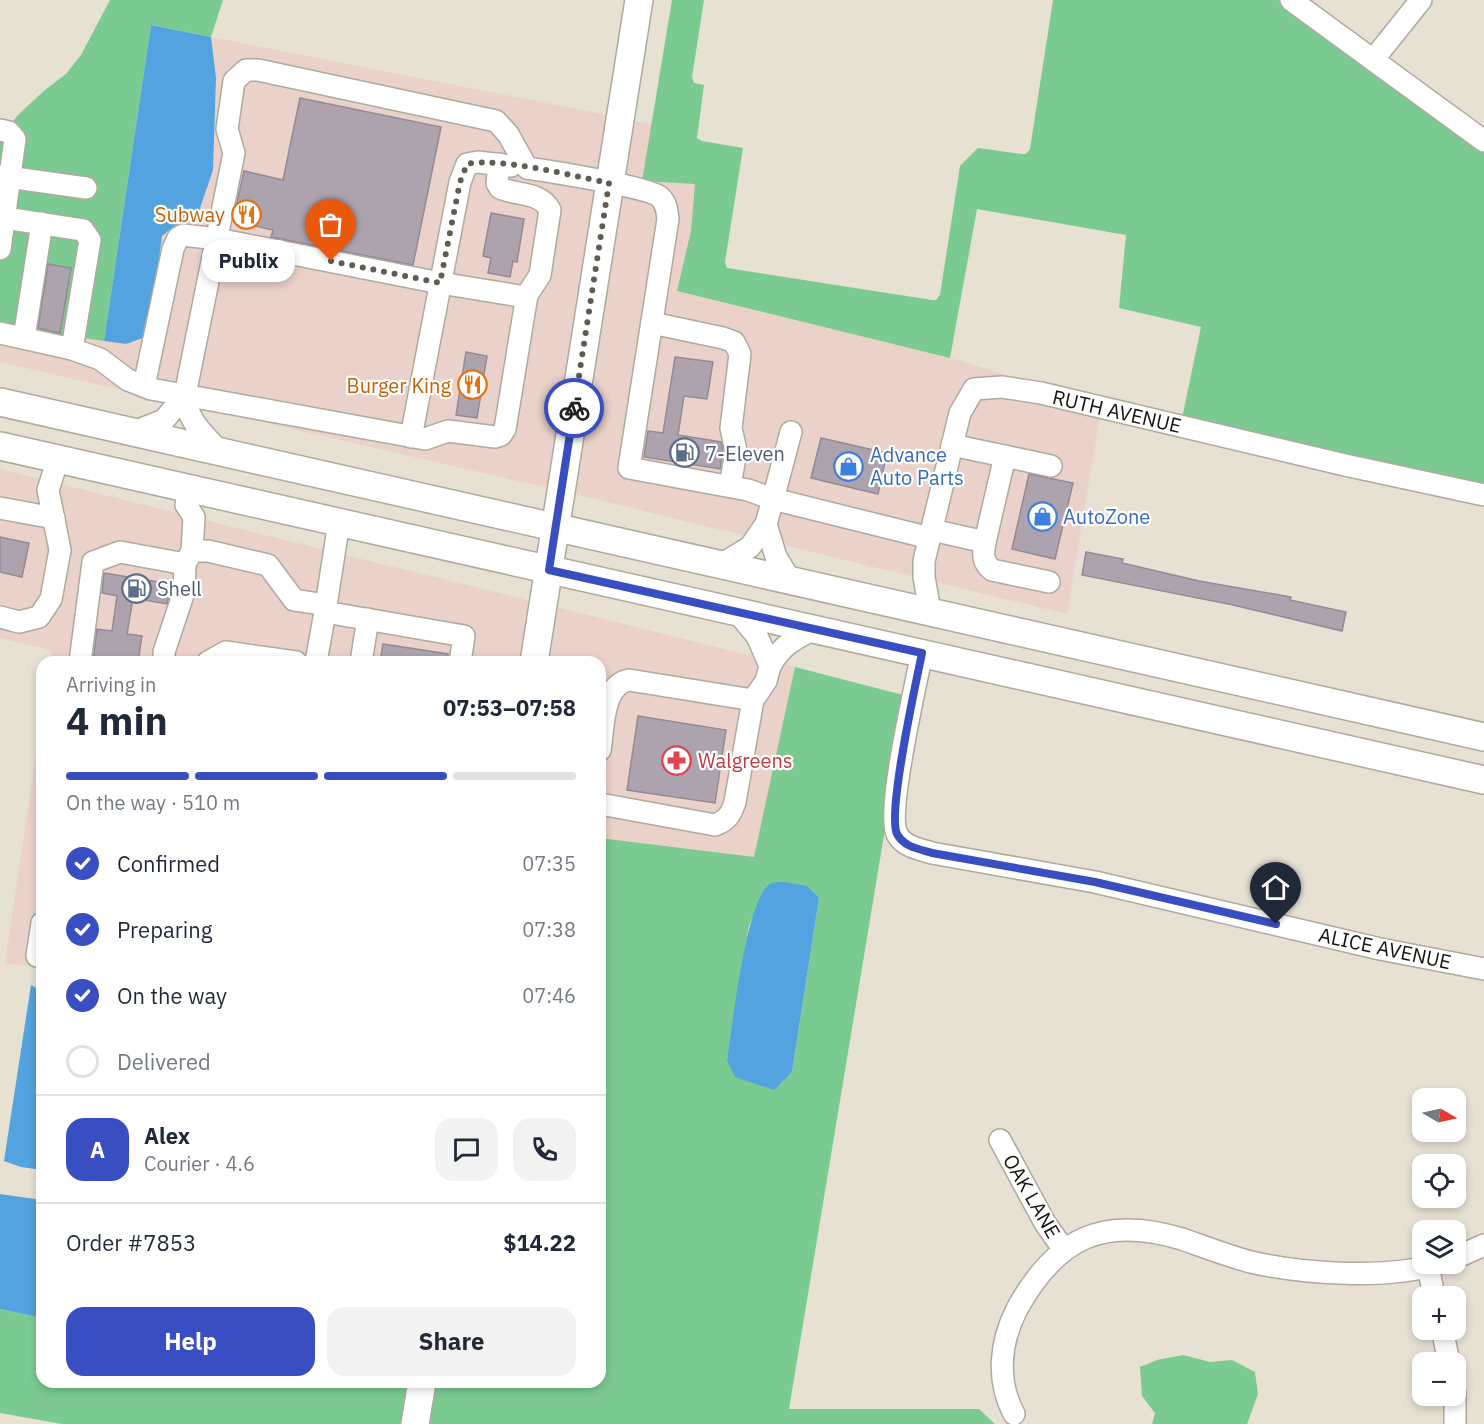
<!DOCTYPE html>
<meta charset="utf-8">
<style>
:root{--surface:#fff;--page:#f2f2f3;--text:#1f2937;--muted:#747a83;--line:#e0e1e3;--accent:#394ec1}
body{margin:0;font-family:"IBM Plex Sans",sans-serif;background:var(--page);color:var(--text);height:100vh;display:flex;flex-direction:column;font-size:22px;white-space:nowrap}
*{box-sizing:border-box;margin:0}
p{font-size:20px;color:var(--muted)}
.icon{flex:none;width:33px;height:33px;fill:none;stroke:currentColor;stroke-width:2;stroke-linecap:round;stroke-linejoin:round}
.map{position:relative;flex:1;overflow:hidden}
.sheet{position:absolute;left:36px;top:656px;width:570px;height:732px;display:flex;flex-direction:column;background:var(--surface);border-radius:18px;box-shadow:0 3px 9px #0003}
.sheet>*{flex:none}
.needle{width:39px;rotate:99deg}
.controls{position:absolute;left:1412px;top:1088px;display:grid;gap:12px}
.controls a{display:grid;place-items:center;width:54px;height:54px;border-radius:12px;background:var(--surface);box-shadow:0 3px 9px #0003;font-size:30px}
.pin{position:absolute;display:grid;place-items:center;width:51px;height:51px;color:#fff;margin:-62px -26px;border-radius:50% 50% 50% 0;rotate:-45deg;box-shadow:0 0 6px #0007}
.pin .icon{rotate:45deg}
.courier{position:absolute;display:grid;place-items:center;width:60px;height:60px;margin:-30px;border:4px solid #394ec1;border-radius:50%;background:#fff;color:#222;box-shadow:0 2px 8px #0007}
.bubble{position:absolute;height:42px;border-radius:18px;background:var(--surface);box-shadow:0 3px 9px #0003;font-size:20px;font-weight:700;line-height:42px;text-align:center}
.headline em{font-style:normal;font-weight:700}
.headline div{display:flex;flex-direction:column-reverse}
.headline{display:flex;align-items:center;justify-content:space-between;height:102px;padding:0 30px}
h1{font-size:39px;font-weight:700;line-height:45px}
.bar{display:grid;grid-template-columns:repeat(4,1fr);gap:9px 6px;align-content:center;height:72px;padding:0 30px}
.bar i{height:8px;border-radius:4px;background:var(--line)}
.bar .on{background:var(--accent)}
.bar p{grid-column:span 4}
.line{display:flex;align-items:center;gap:15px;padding:0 30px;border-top:2px solid var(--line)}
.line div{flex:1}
.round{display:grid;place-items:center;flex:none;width:63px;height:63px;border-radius:18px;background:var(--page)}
ol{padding:0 30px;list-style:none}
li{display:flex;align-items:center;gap:18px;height:66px}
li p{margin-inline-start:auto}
li .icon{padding:6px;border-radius:50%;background:var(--accent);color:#fff;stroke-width:4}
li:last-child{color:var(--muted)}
li i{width:33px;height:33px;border:3px solid var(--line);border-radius:50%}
.button{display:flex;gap:12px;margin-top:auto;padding:12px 30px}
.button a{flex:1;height:69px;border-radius:18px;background:var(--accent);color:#fff;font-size:24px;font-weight:700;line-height:69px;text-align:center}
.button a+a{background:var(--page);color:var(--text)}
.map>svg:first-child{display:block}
</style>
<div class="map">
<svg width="1484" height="1424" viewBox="0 0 1484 1424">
<rect width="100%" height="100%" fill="#e6e1d3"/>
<!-- commercial -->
<g fill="#ead1ca">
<path d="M 211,37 L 612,116 L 553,489 L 0,362 L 0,326 L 126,344 L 152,314 L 162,236 L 176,225 L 197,216 L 213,170 L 216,78 Z"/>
<path d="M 628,119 L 652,124 L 642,181 L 695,183 L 691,231 L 677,291 L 950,358 L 1102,404 L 1067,614 L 570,493 Z"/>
<path d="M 0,469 L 535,602 L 526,661 L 50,662 L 51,650 L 0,638 Z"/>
<path d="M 552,606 L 795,667 L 755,857 L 600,838 L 600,662 L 543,662 Z"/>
<path d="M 42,715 L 42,968 L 5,963 Z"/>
</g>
<!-- green -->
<g fill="#7aca92" fill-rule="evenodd">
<path d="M 110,0 L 223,0 L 211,37 L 151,25 L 104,341 L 0,326 L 0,137 L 19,114 L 45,90 L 66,74 L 81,55 Z"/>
<path d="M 672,0 L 704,0 L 692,77 L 694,83 L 704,85 L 697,138 L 702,141 L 743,148 L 725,262 L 727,268 L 932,300 L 936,300 L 940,295 L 960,166 L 978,148 L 1022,154 L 1026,154 L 1030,149 L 1053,0 L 1278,0 L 1484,151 L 1484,492 L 1180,428 L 1201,327 L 1119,308 L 1126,235 L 977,209 L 950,358 L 677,291 L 691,231 L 695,184 L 642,181 Z"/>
<path d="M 795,667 L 907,696 L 789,1409 L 979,1409 L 995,1424 L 423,1424 L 430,1382 L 600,1382 L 600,838 L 754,857 ZM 763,891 L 819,898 L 792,1072 L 727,1060 L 749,926 Z"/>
<path d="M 0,1309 L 42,1318 L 42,1382 L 413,1382 L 406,1424 L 62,1424 L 0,1413 Z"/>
<path d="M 1183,1355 L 1210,1362 L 1232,1360 L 1255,1372 L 1258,1394 L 1247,1424 L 1152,1424 L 1155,1413 L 1142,1396 L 1140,1367 L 1157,1360 Z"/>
</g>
<!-- water -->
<g fill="#53a3e0">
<path d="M 151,25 L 211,37 L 216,78 L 213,170 L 197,217 L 176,225 L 162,236 L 152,314 L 143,338 L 126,344 L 104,341 Z"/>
<path d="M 783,882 L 807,886 L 819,898 L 792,1072 L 774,1090 L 735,1077 L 727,1060 C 732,1030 746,897 770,884 C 773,882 780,882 783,882 Z"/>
<path d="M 31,985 L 42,991 L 42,1170 L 21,1167 L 4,1161 Z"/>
<path d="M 0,1194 L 42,1200 L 42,1318 L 0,1309 Z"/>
</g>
<!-- building -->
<g fill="#ada3af" stroke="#938a95" stroke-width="1.5">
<path d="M 300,98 L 441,127 L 413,265 L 271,237 L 273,230 L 233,221 L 244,171 L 283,180 Z"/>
<path d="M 491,213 L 524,219 L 517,262 L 513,261 L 510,277 L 488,273 L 491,258 L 483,256 Z"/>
<path d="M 48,264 L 71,268 L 60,333 L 38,328 Z"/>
<path d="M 466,352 L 487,356 L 477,418 L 456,415 Z"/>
<path d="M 675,357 L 713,362 L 707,399 L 684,396 L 678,435 L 721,442 L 723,451 L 720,469 L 644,457 L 648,431 L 663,433 Z"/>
<path d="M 821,438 L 887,453 L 878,494 L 811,478 Z"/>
<path d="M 1029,474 L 1073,483 L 1055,559 L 1012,549 Z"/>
<path d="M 0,537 L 29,543 L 22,577 L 0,572 Z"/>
<path d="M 1086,552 L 1123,559 L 1122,563 L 1199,581 L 1291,597 L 1290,600 L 1346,612 L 1342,631 L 1233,605 L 1082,575 Z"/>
<path d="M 104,573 L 172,584 L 167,604 L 133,598 L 127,634 L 142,636 L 138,662 L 93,662 L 97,629 L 112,631 L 117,596 L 102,593 Z"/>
<path d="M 383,644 L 448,654 L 447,662 L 380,662 Z"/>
<path d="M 638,716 L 726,730 L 715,803 L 627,790 Z"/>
</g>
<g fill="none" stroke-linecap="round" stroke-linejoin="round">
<defs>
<g id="minor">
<path d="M 1291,0 L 1484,141"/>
<path d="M 1373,60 L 1421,0"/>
<path d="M 0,130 L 9,132 L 15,139 L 0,249"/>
<path d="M 0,176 L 86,188"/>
<path d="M 5,218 L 83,230 L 90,240 L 72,349"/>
<path d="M 652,323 L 723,338 L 734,342 L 740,354 L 731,428 L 736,451 L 730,486"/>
<path d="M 0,333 L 72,349 L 100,359 L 128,380 L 151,389 L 425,439 L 448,431 L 495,437 L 501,435 L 505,429 L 527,295 L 540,275 L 550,210 C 540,191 517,196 500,188 L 497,183 L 499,164"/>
<path d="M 24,338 L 42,223"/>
<path d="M 144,386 L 173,249 L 178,238 L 183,235 L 217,239 L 440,283 L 526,297"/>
<path d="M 185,395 L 234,153 L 227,129 L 234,81 L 246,70 L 258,70 L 496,121 L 508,134 L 527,168 C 548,171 649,187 660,197 C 666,203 667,210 668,219 L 629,468 L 748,490 L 773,499 L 791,432"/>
<path d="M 134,432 L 164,420 L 185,395 C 188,422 202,432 219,451"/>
<path d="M 411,437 L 460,182 L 467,164 L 478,162 L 511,166"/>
<path d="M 952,445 L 1051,466"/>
<path d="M 0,508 L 54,518"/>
<path d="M 339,522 L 325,612 L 464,636 L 460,662"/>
<path d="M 766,524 L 773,499 L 930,538"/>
<path d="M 932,530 L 985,542 L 1005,456"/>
<path d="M 985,542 C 983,554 982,562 992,570 L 1049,582"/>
<path d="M 192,551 L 208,551 L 268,565 L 294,600 L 326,605"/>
<path d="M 722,564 L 750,547 L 766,524 L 776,557 L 790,580"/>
<path d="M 930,611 L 924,577 L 924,561 L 960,413 L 974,389 L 1002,387 L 1041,393 L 1345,465 L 1484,495"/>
<path d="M 737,612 L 757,636 L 770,666 C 781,646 794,639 814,629"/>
<path d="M 0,617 L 19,622 L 39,617 L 51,599 L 60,550 L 48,490 L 58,459"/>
<path d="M 922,653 C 916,684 886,812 897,834 C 904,847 919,849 932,853 L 1095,882 L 1380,949 L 1484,969"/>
<path d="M 80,662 L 93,562 L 120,552 L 185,564 L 192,551 L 194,517 L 186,505 L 189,488"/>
<path d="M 164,662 L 164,652 L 184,592 L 185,564"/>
<path d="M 208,662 L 226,652 L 296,662"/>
<path d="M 316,662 L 325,612"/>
<path d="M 361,662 L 368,619"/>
<path d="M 600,750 C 604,727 602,685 629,680 L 753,700"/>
<path d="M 600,804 L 715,825 C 728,820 731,814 735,802 L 753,700 L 766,681 L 770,666"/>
<path d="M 42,923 L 37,956 L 42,957"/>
<path d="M 1000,1140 L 1045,1223 L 1064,1250"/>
<path d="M 1455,1258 L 1484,1245"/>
<path d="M 1428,1266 L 1434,1296"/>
<path d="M 1442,1329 L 1449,1362"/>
<path d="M 1455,1393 L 1455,1424"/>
<path d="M 1014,1414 C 996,1380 1000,1342 1017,1309 C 1056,1238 1103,1215 1182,1239 C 1205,1247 1228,1256 1251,1262 C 1303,1274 1390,1280 1440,1263"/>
</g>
<g id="major">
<path d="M 0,402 L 1484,737"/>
<path d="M 0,446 L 1484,780"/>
<path d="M 534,662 L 639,0"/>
<path d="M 415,1424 L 422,1382"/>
</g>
</defs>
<!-- minor casing -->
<use href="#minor" stroke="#afaa9c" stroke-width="24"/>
<!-- major casing -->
<use href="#major" stroke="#afaa9c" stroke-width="30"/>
<!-- minor -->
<use href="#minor" stroke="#fff" stroke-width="21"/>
<!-- major -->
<use href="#major" stroke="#fff" stroke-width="27"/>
</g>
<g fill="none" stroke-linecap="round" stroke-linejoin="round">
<!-- done -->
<path stroke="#5f5c54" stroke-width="6" stroke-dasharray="0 10.8" d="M 331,261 L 440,283 L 460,182 L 467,164 C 501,157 572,176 609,183 L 574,408"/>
<!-- route -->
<path stroke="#394ec1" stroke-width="8" d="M 574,408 L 549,570 L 922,653 C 916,683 887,813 897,834 C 904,847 919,849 932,853 L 1095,882 L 1276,924"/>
</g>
<!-- icons -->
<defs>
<symbol id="restaurant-ring" viewBox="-11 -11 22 22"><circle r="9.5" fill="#fff" stroke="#e8710a" stroke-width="1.5"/><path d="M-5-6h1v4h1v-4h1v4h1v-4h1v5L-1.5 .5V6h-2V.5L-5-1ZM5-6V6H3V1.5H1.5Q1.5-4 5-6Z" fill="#e8710a"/></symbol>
<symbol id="fuel-ring" viewBox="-11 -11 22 22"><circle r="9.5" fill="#fff" stroke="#5c6f8a" stroke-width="1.5"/><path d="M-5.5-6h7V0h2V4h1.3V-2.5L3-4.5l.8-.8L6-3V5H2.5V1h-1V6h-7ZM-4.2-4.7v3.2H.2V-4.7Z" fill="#5c6f8a"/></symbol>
<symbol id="shop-ring" viewBox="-11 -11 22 22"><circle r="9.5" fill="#fff" stroke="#3f7fe0" stroke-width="1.5"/><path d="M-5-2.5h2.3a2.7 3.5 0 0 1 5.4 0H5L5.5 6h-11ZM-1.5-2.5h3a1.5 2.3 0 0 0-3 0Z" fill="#3f7fe0"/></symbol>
<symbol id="pharmacy-ring" viewBox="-11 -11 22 22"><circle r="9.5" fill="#fff" stroke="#e0444e" stroke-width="1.5"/><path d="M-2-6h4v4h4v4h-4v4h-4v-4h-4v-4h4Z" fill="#e0444e"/></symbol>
</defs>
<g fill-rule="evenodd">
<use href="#restaurant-ring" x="230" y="198" width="33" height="33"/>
<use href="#restaurant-ring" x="456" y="368" width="33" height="33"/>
<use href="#fuel-ring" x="668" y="436" width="33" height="33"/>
<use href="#shop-ring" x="832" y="450" width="33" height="33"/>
<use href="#shop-ring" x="1026" y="500" width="33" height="33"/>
<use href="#fuel-ring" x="120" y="572" width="33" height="33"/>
<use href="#pharmacy-ring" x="660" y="744" width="33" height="33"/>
</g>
<g text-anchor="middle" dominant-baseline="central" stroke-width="4.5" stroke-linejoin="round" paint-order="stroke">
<!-- food labels -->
<g font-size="20" fill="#c56008" stroke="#fff" text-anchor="end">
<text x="225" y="214">Subway</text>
<text x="451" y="385">Burger King</text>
</g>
<!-- street labels -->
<g font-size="20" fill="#16140f" stroke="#fff">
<text transform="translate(1117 411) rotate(13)">RUTH AVENUE</text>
<text transform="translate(1385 948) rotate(12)">ALICE AVENUE</text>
<text transform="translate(1032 1196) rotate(60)">OAK LANE</text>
</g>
<!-- service labels -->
<g font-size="20" fill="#4e5e75" stroke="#fff" text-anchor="start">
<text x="705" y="453">7-Eleven</text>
<text x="157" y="588">Shell</text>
</g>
<!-- shop labels -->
<g font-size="20" fill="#366cbe" stroke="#fff" text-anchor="start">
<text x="870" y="454">Advance<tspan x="870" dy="23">Auto Parts</tspan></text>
<text x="1063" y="516">AutoZone</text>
</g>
<!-- health labels -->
<g font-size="20" fill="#be3a42" stroke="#fff" text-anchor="start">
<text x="698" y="760">Walgreens</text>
</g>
</g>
</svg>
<div class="controls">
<a><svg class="needle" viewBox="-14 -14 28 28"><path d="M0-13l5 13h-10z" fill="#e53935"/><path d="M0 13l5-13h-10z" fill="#747a83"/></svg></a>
<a><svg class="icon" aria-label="locate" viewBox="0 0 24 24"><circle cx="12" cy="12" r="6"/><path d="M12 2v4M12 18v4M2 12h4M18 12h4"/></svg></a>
<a><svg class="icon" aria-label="layers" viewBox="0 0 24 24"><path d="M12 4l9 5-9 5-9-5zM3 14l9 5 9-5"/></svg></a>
<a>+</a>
<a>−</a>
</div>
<div class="pin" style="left:331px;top:261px;background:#ea580c"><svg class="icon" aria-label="bag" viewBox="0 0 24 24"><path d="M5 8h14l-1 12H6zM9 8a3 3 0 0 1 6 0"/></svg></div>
<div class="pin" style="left:1276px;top:924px;background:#1f2937"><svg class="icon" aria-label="home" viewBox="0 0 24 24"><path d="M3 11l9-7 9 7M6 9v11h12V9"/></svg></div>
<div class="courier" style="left:574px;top:408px"><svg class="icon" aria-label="bike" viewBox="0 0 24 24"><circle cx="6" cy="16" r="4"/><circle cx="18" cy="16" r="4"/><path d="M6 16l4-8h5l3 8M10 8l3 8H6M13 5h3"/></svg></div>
<div class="bubble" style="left:202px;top:240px;width:93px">Publix</div>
<section class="sheet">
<div class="headline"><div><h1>4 min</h1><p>Arriving in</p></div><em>07:53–07:58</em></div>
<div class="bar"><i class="on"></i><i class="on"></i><i class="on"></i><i></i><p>On the way · 510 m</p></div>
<ol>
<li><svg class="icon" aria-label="check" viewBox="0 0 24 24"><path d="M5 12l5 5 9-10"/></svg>Confirmed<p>07:35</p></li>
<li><svg class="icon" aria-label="check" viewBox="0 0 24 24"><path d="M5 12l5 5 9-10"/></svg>Preparing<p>07:38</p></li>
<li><svg class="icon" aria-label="check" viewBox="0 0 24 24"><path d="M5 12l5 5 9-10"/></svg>On the way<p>07:46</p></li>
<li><i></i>Delivered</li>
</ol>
<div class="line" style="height:108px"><b class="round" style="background:var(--accent);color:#fff">A</b><div><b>Alex</b><p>Courier · 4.6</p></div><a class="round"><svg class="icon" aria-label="chat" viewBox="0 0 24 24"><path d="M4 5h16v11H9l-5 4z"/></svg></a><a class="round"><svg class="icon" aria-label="phone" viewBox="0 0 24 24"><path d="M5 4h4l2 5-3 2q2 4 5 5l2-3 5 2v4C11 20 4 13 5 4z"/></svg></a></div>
<div class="line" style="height:78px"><div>Order #7853</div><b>$14.22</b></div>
<div class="button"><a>Help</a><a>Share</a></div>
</section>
</div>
